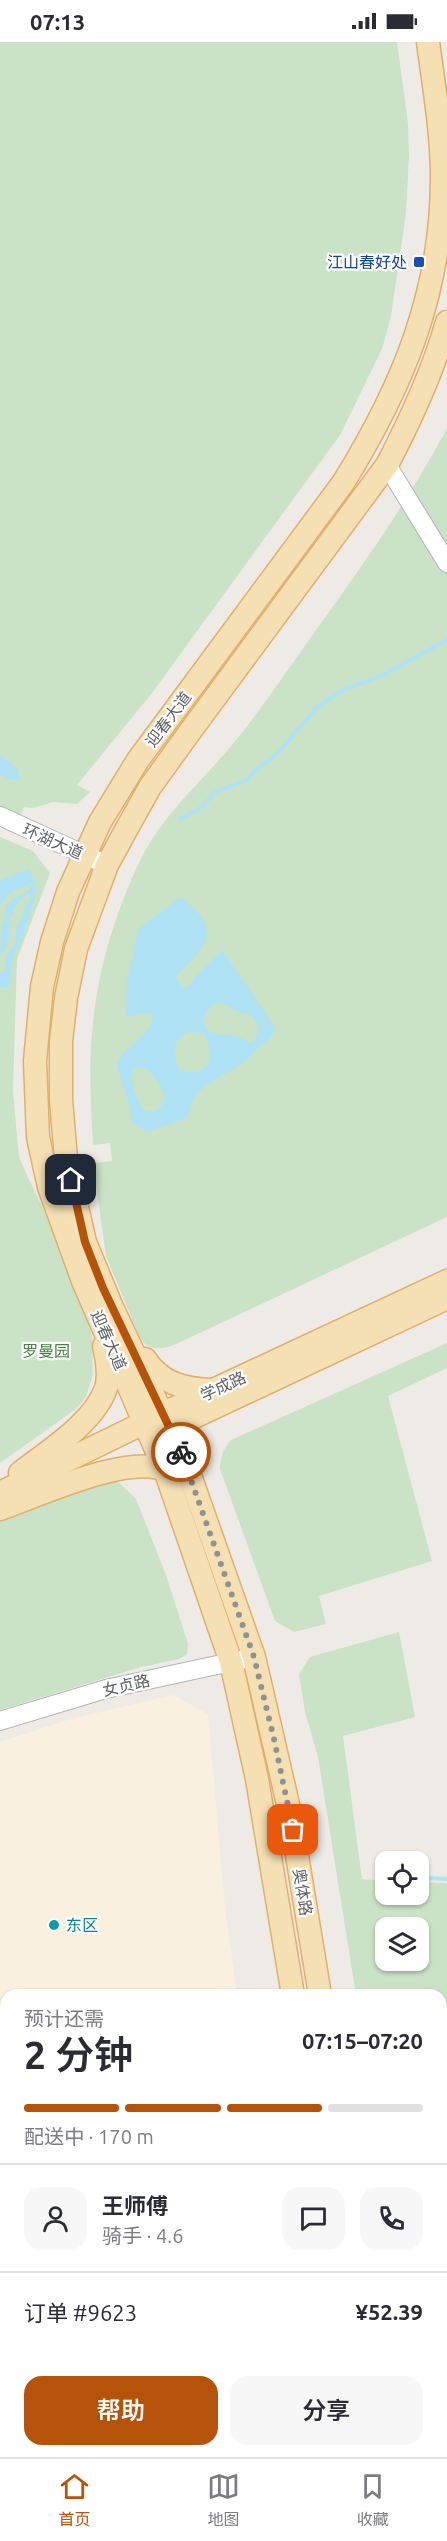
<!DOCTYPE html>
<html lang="zh">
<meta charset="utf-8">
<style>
:root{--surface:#fff;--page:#f7f7f7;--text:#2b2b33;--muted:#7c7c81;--line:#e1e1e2;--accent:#b45309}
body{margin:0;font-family:Ubuntu,"Noto Sans SC",sans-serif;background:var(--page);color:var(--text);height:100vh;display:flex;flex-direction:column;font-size:22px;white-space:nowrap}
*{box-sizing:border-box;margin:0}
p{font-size:20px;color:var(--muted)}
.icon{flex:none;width:33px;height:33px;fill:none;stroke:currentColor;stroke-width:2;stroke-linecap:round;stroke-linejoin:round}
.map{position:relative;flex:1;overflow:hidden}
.drawer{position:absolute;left:0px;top:1947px;width:447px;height:468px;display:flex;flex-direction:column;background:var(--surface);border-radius:18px 18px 0 0;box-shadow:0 2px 4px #0004}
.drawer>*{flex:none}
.buttons{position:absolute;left:375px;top:1809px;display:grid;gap:12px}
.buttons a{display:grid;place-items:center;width:54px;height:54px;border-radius:12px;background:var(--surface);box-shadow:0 2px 4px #0004;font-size:30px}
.pin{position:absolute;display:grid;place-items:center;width:51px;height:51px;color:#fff;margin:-26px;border-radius:12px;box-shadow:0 3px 9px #0006}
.courier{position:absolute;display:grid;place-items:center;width:60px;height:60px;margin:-30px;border:4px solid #b45309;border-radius:50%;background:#fff;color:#222;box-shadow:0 2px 8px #0007}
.summary em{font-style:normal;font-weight:600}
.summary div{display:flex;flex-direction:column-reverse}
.summary{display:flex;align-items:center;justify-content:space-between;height:102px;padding:0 24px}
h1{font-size:39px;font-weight:600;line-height:45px}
.bar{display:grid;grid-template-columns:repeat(4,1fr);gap:9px 6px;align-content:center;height:72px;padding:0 24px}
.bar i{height:8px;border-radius:4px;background:var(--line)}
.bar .active{background:var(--accent)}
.bar p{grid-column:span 4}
.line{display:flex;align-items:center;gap:15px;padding:0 24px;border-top:2px solid var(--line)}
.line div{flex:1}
.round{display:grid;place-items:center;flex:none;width:63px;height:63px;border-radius:18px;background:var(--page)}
.cta{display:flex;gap:12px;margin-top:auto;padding:12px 24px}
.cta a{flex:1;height:69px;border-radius:18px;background:var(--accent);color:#fff;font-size:24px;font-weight:600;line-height:69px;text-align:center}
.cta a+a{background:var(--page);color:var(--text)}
.status{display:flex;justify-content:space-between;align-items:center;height:42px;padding:0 30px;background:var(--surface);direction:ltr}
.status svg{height:16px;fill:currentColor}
.dock{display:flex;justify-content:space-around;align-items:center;height:84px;border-top:2px solid var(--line);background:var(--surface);font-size:16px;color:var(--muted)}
.dock a{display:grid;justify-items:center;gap:3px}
.dock .active{color:var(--accent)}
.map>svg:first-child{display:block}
</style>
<div class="status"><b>07:13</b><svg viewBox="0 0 49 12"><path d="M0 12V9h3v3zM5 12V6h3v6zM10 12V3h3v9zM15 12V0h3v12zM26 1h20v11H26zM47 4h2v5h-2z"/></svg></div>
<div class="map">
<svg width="447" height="2415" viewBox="0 0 447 2415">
<rect width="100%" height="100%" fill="#eeebe6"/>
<!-- commercial -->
<path fill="#faf0df" d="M 173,1653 L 208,1672 L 225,1866 L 237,1953 L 6,1953 L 6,2409 L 331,2409 L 332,2415 L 0,2415 L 0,1700 L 71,1677 Z"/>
<!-- green -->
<g fill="#cae2c6" fill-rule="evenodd">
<path d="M 0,0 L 397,0 L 408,82 L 409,114 L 406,171 L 391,274 L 382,307 L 340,393 L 152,651 L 77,743 L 90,750 L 77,762 L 53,760 L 34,766 L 24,765 L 19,778 L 0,768 Z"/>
<path d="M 447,386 L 447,1175 L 174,1303 C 160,1308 147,1309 139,1294 L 106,1214 L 93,1121 L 112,1119 L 110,1101 L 93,1103 C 91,1062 88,1021 93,981 C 99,924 116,868 141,817 C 165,769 204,738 237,697 C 263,664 287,629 311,595 C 360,527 408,460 447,386 Z"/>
<path d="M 0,795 L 33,809 L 50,831 L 17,917 L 13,1049 L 19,1116 L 49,1180 L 85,1269 L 92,1294 L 93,1333 L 86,1355 L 76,1367 L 0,1421 Z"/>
<path d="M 447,1301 L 447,1326 L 388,1354 L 432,1519 L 319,1554 L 326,1582 L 294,1590 L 275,1579 L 220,1427 C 220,1415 223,1407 231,1398 Z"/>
<path d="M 115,1437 L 136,1457 L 166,1533 L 188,1602 L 187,1612 L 179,1617 L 141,1625 L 0,1668 L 0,1476 Z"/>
<path d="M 399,1590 L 415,1675 L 343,1694 L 362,1837 L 385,1839 L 386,1852 L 418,1852 L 419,1840 L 447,1841 L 447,2414 L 441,2389 L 441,1953 L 356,1953 L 318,1715 L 305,1670 L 299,1632 L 310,1615 ZM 386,1886 L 418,1886 L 418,1918 L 386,1918 Z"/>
</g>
<!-- water -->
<g fill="#b0e2f5" fill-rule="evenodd">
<path d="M 0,713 L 17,726 L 21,738 L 11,738 L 0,733 Z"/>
<path d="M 29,827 L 37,847 L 23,895 L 13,914 L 9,945 L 0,946 L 0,930 L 5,929 C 4,916 7,911 15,902 L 15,890 L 31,853 L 29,851 C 20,855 10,873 9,882 C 9,887 10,892 9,897 C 8,903 3,909 0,914 L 1,886 L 7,873 L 5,864 C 13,855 24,852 33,844 L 32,841 C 18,847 8,850 0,863 L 0,838 Z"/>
<path d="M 180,856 C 189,858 193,865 198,871 C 221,896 193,916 176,934 L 178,940 L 184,946 L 190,944 L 193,937 L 222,908 L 273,982 C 276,998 263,1000 254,1010 C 236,1030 216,1033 198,1051 C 191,1059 190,1067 187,1076 L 147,1090 L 131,1080 L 131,1069 L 117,1023 C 120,1006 155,992 152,973 L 146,970 L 129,975 L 126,973 L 127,940 L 139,886 ZM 217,961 C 225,961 228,965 235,968 C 249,974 254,970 259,989 L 252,1001 C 245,998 238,994 230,993 C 224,992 216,993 211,990 C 197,982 206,966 217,961 ZM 191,990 L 205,992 L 210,1009 L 210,1020 C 200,1031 192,1033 179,1027 C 172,1011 172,995 191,990 ZM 139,1025 C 152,1027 159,1042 165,1053 L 162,1064 L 154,1069 L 145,1069 C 137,1059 130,1040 132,1028 Z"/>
<path d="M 445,2201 L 447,2202 L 447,2270 L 441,2272 L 441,2204 Z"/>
<path d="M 6,2261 L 6,2409 L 114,2409 L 114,2415 L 0,2415 L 0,2264 Z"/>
</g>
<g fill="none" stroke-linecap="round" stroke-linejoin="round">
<!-- stream -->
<g stroke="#b0e2f5" stroke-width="4">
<path d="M 180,777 C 195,770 205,765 213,751 L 247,738 L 252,731 L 279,710 L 316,666 L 329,657 L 345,647 L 379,635 L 447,598"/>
<path d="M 425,1836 L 447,1837"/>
</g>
<defs>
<g id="minor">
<path d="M 387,423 L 447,521"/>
<path d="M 0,774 L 107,823"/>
<path d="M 0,1679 L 106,1647 L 254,1615"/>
</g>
<g id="major">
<path d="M 145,1317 C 161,1341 183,1347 211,1348"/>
<path d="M 158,1392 L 447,1256"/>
<path d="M 20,1431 C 48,1409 94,1381 106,1346 C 110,1333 107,1317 104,1304"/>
<path d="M 0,1451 L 164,1371 L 447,1239"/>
<path d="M 0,1467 C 40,1453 127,1412 165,1428"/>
<path d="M 293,1953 L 257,1737 L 231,1620 L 165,1428 L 83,1239 L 49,1145 L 38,1095 L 35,1019 L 42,945 L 52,900 L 68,850 L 100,780 L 138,718 L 343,441 C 402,346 442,251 442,136 C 442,91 434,45 428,0"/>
<path d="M 320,1953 L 290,1771 L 254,1615 L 187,1425 L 111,1263 L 85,1200 L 66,1117 L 61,1058 L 61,999 L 66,956 L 76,907 L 107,823 L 126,788 L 150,745 L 189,691 L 387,423 C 411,377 433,330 447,280"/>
<path d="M 384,2409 L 385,2415"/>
<path d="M 411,2409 L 412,2415"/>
</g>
</defs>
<!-- minor casing -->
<use href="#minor" stroke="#b1b4b7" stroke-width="20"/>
<!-- major casing -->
<use href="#major" stroke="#e0ae6d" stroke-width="25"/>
<!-- minor -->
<use href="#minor" stroke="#fff" stroke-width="18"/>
<!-- major -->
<use href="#major" stroke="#f5e0b4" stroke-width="22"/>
</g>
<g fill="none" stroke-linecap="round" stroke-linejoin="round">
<!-- done -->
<path stroke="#909292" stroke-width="6" stroke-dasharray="0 10.8" d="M 181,1410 L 254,1615 L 274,1697 L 293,1788"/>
<!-- route -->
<path stroke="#b45309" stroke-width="8" d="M 71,1138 L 85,1200 L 103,1246 L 181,1410"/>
</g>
<!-- markers -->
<rect fill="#1a4fb4" stroke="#fff" stroke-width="2" x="413" y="214" width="12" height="12" rx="3"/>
<circle fill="#0f9aa8" stroke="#fff" stroke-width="2" cx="54" cy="1883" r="6"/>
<g text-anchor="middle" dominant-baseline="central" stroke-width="4.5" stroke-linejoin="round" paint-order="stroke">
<!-- transit labels -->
<g font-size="16" fill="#164399" stroke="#fff" text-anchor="end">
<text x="407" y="220">江山春好处</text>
</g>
<!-- street labels -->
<g font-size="16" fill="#5e6265" stroke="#fff">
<text transform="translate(168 677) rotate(-53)">迎春大道</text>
<text transform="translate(53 799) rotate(24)">环湖大道</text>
<text transform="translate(109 1298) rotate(66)">迎春大道</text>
<text transform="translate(223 1344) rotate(-25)">学成路</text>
<text transform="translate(126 1643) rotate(-13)">女贞路</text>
<text transform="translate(303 1850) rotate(81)">奥体路</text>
</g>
<!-- park labels -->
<g font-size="16" fill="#478140" stroke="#fff">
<text x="46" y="1309">罗曼园</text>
</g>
<!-- culture labels -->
<g font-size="16" fill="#0d838f" stroke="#fff" text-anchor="start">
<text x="66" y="1883">东区</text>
</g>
</g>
</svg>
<div class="buttons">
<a><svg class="icon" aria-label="locate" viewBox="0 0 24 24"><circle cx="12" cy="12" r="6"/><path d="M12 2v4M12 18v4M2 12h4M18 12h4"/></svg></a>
<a><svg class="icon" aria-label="layers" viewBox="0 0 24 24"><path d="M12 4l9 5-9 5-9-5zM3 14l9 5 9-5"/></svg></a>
</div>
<div class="pin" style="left:293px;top:1788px;background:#ea580c"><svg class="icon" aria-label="bag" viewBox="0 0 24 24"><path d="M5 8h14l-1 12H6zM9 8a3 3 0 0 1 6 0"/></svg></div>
<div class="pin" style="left:71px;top:1138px;background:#1f2937"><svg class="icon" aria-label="home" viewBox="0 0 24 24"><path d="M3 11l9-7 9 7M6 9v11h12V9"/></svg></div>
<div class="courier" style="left:181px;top:1410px"><svg class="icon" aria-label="bike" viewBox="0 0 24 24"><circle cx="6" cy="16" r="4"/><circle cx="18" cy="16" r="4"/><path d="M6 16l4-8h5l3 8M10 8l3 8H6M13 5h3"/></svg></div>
<section class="drawer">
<div class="summary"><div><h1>2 分钟</h1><p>预计还需</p></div><em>07:15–07:20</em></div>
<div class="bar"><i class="active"></i><i class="active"></i><i class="active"></i><i></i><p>配送中 · 170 m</p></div>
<div class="line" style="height:108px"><a class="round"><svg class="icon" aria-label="person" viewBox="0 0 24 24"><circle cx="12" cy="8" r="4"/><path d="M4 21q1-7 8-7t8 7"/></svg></a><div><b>王师傅</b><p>骑手 · 4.6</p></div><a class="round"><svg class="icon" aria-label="chat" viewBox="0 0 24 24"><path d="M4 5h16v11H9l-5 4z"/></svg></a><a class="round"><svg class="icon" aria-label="phone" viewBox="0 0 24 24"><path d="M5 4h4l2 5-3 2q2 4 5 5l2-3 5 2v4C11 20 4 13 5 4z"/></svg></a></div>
<div class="line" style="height:78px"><div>订单 #9623</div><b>¥52.39</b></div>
<div class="cta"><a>帮助</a><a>分享</a></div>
</section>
</div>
<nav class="dock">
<a class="active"><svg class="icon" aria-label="home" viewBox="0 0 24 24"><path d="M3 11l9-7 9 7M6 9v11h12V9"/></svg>首页</a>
<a><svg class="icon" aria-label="map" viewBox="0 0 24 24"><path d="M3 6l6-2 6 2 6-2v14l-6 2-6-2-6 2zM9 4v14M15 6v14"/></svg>地图</a>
<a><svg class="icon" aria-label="saved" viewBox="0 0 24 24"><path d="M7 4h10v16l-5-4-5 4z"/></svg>收藏</a>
</nav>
